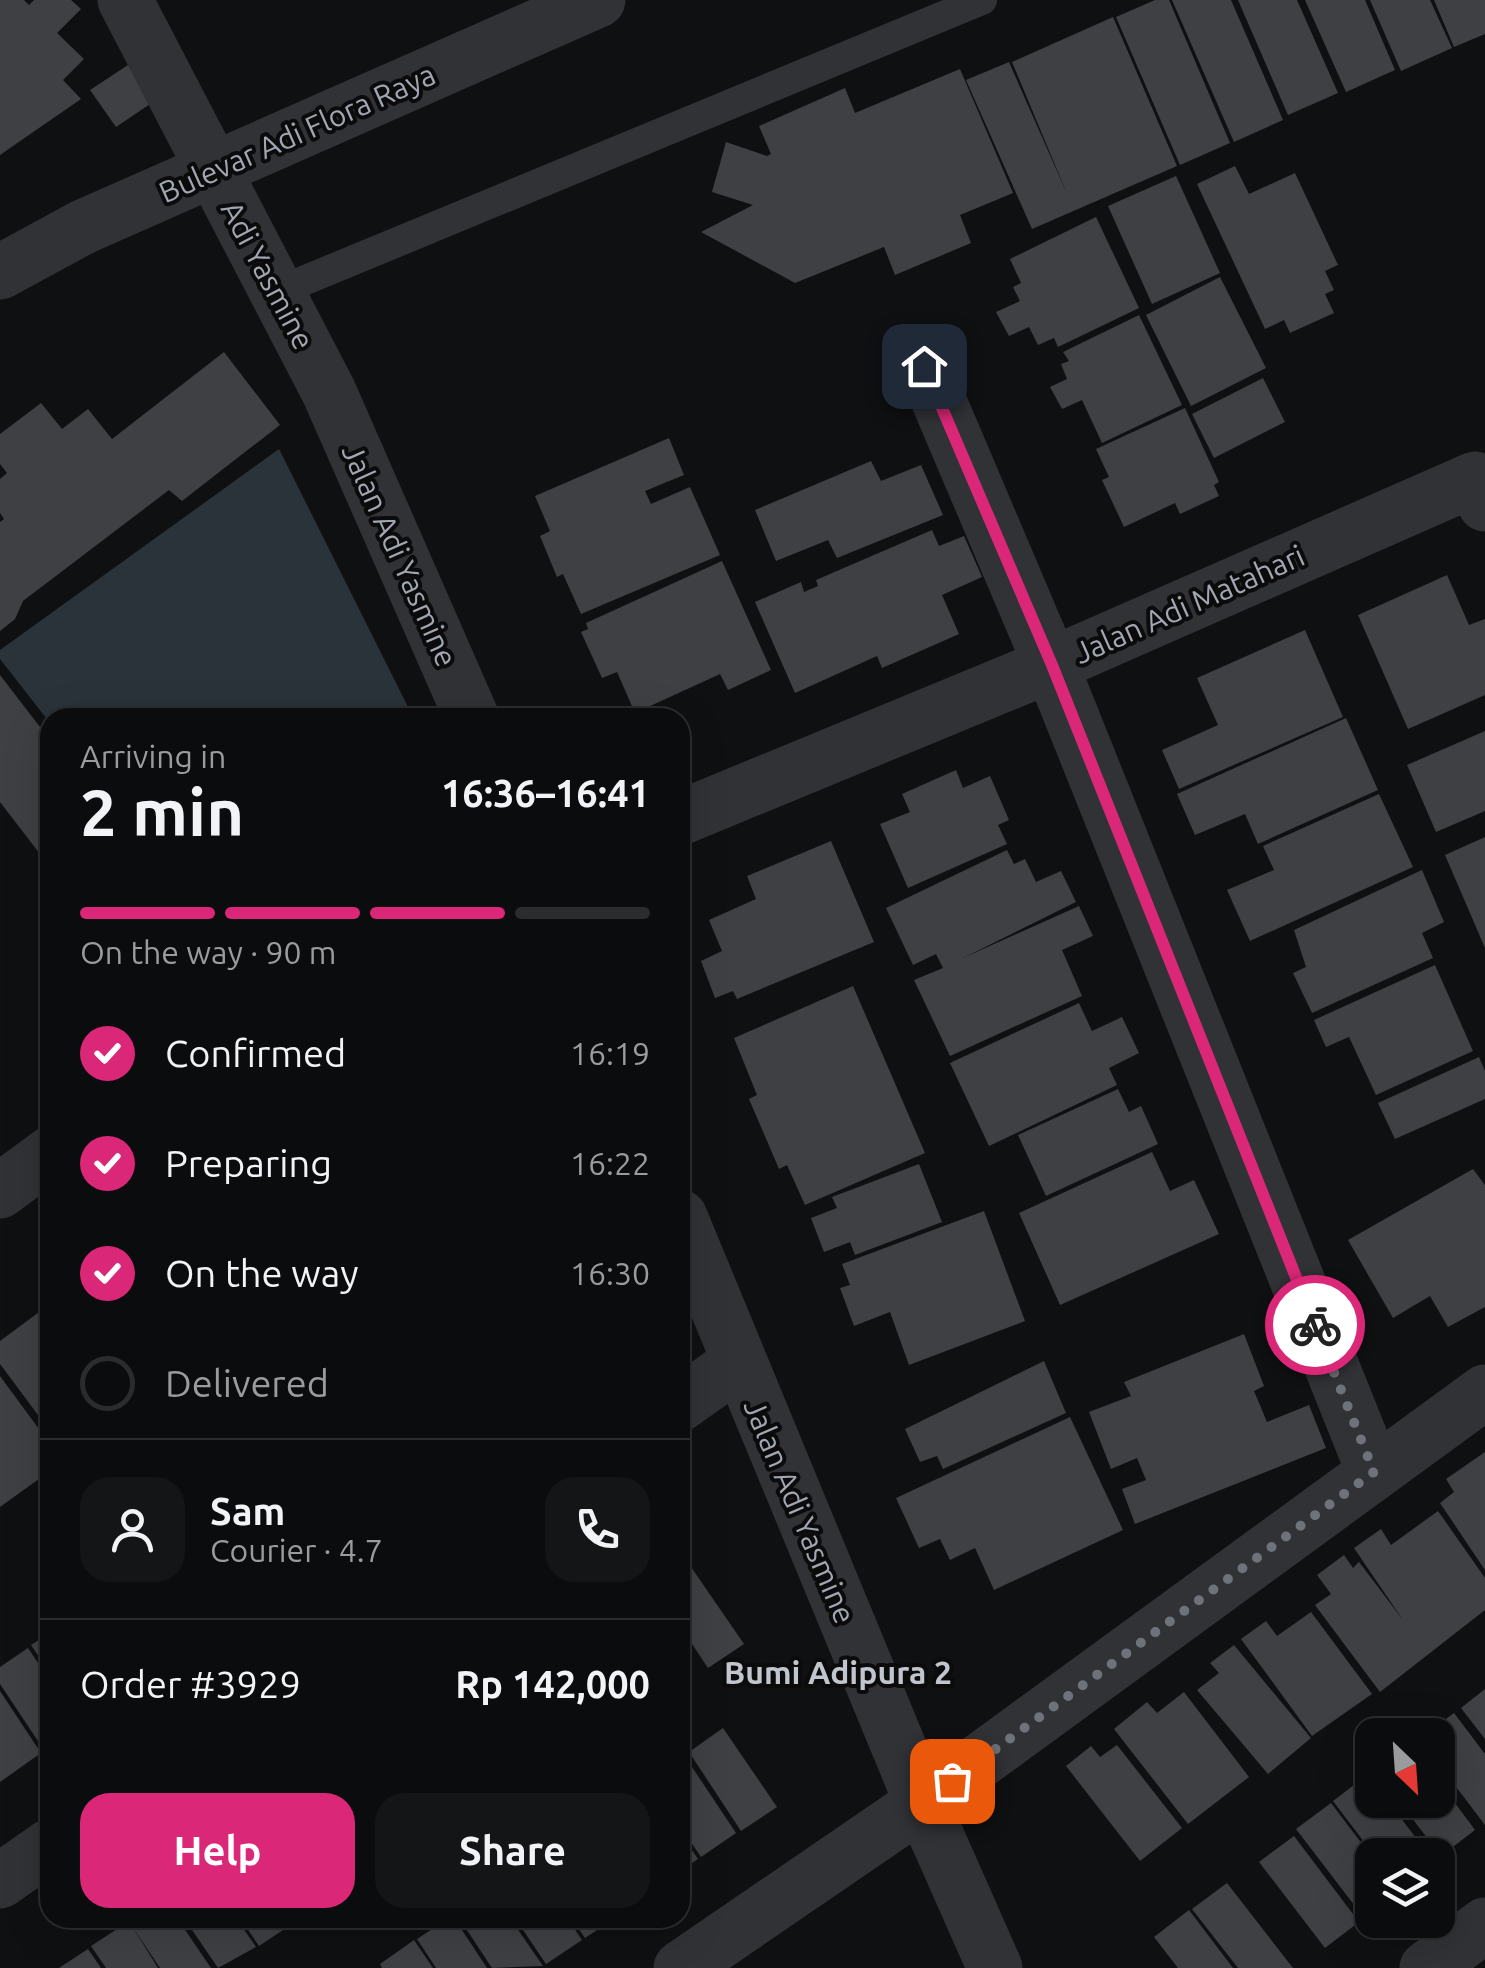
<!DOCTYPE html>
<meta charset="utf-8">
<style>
:root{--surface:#0b0c0d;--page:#141516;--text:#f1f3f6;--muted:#9a9b9d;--line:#2b2c2e;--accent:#db2777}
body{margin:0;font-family:Ubuntu,sans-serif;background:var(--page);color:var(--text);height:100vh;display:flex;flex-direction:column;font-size:38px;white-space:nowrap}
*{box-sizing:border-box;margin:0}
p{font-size:32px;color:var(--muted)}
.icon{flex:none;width:55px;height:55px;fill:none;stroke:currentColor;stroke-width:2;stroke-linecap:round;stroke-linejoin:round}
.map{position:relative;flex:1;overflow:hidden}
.panel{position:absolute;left:40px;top:708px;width:650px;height:1220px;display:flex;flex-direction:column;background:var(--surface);border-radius:30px;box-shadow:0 10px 40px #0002,0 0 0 2px var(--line)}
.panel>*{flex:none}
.needle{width:65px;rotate:155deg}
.buttons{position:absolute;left:1355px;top:1718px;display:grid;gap:20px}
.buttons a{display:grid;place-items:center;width:100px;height:100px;border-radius:20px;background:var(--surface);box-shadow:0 10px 40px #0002,0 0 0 2px var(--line);font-size:50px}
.pin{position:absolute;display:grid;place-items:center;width:85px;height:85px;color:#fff;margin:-42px;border-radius:20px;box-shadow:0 5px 15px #0006}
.courier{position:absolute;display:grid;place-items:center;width:100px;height:100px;margin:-50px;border:8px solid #db2777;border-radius:50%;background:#fff;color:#222;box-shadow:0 2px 12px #0007}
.head em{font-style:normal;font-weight:700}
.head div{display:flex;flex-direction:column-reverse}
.head{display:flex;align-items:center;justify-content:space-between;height:170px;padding:0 40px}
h1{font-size:65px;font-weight:700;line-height:75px}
.bar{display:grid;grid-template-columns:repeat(4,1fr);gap:15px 10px;align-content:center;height:120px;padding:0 40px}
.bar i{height:12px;border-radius:8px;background:var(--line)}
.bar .selected{background:var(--accent)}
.bar p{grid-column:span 4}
.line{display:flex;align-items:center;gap:25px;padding:0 40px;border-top:2px solid var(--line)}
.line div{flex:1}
.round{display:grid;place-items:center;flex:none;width:105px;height:105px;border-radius:30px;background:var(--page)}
ol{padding:0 40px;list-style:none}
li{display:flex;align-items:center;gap:30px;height:110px}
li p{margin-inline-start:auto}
li .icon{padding:10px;border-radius:50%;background:var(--accent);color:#fff;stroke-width:4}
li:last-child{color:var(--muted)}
li i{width:55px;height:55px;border:5px solid var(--line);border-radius:50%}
.button{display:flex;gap:20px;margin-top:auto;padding:20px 40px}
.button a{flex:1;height:115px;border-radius:30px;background:var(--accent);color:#fff;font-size:40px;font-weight:700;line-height:115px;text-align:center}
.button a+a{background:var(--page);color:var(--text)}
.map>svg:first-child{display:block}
</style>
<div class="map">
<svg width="1485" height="1968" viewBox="0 0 1485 1968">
<rect width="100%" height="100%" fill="#0f1011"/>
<!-- water -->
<path fill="#293339" d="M 279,449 L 413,717 L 50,718 L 50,723 L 0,659 L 0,650 Z"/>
<!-- building -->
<g fill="#3e4044">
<path d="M 0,0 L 24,0 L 29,5 L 34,0 L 71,0 L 81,9 L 57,33 L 84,59 L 63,80 L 81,99 L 0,155 Z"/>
<path d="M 1155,0 L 1169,0 L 1230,143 L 1180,165 L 1116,17 Z"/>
<path d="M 1172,0 L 1231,0 L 1283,120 L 1234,142 Z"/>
<path d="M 1238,0 L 1297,0 L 1338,93 L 1288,115 Z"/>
<path d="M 1305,0 L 1365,0 L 1395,70 L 1346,92 Z"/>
<path d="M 1370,0 L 1430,0 L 1452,48 L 1401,71 Z"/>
<path d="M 1434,0 L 1485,0 L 1485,34 L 1454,47 Z"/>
<path d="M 1113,17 L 1177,166 L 1032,229 L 966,80 L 1009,62 L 1068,196 L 1012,62 Z"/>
<path d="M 128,65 L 153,102 L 116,127 L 90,90 Z"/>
<path d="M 960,69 L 1013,193 L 960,215 L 971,243 L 895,275 L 884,247 L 795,283 L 701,232 L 753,205 L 712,192 L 726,142 L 767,156 L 771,154 L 759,126 L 845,88 L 855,113 Z"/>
<path d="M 1235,166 L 1249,194 L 1295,173 L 1338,265 L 1325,271 L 1334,290 L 1325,294 L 1334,313 L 1290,333 L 1284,320 L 1265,329 L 1197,184 Z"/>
<path d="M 1176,176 L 1220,273 L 1152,304 L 1108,206 Z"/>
<path d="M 1096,217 L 1139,308 L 1058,347 L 1054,338 L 1038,345 L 1029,327 L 1009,336 L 996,312 L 1020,301 L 1013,287 L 1021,283 L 1010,259 Z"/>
<path d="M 1220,277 L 1266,368 L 1191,406 L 1146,315 Z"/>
<path d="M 1139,315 L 1182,405 L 1102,443 L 1082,400 L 1062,409 L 1050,387 L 1067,379 L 1061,364 L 1069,361 L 1063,352 Z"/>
<path d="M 224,352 L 280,425 L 182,501 L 169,490 L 23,601 L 15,619 L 0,631 L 0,522 L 4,519 L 0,513 L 0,479 L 7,473 L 0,464 L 0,434 L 41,403 L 62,429 L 88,409 L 112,439 Z"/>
<path d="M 1263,378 L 1285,422 L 1214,458 L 1192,414 Z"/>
<path d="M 1185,408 L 1219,482 L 1214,485 L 1219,496 L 1180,514 L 1175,503 L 1124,527 L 1102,480 L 1109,477 L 1096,449 Z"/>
<path d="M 669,438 L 684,475 L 645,491 L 651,504 L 690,487 L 720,555 L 581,614 L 563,574 L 557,577 L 540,536 L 550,531 L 535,496 Z"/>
<path d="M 871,461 L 881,481 L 921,465 L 943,515 L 837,558 L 828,540 L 776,561 L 755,510 Z"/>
<path d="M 932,530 L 939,546 L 964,536 L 982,577 L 942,595 L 959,634 L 882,668 L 877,656 L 795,693 L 755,602 L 801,582 L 804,592 L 818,586 L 816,580 Z"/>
<path d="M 722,561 L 771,670 L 728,690 L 720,674 L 635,713 L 617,672 L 602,678 L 581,632 L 588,629 L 586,623 Z"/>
<path d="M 1447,575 L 1469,625 L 1485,619 L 1485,695 L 1408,729 L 1358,615 Z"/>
<path d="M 1305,630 L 1343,717 L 1179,789 L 1162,750 L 1218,725 L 1197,678 Z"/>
<path d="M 0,675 L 50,740 L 50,867 L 0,802 Z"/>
<path d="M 1346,718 L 1378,790 L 1258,844 L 1245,814 L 1195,835 L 1177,794 Z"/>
<path d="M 1485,731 L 1485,811 L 1436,832 L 1407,765 Z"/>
<path d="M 956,770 L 963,788 L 990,776 L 1009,820 L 998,825 L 1007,844 L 908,888 L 880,824 L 910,812 L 902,794 Z"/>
<path d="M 1379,794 L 1413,867 L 1250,941 L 1227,890 L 1274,870 L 1263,846 Z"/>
<path d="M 1485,837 L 1485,948 L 1445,855 Z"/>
<path d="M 831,841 L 874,942 L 737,999 L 733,991 L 715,998 L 701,961 L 722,951 L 709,920 L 756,899 L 747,876 Z"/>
<path d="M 1007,850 L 1014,864 L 1025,859 L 1036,882 L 1061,871 L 1076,902 L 963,958 L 1079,906 L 1093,936 L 1062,950 L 1082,996 L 950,1056 L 914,980 L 943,968 L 936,954 L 913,965 L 886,908 Z"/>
<path d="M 1422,870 L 1444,922 L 1422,933 L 1433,958 L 1312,1013 L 1293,973 L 1306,967 L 1294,930 Z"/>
<path d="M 1435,965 L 1473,1051 L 1376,1095 L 1349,1037 L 1326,1047 L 1314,1020 Z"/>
<path d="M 853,986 L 925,1153 L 805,1205 L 787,1165 L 779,1169 L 749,1099 L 757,1095 L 734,1038 Z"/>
<path d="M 1079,1003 L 1092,1031 L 1122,1017 L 1139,1053 L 1109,1068 L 1117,1085 L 989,1146 L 950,1063 Z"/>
<path d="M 1479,1057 L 1485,1071 L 1485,1099 L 1395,1139 L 1378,1103 Z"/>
<path d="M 1118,1089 L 1129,1112 L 1141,1106 L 1158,1144 L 1046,1196 L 1018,1135 Z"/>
<path d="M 1152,1152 L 1170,1191 L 1194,1180 L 1219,1234 L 1060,1305 L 1019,1213 Z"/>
<path d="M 919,1164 L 942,1222 L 855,1255 L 850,1242 L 824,1252 L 811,1218 L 837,1208 L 832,1197 Z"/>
<path d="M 1473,1169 L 1485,1185 L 1485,1307 L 1448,1327 L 1430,1296 L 1393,1318 L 1348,1240 Z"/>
<path d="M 984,1211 L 1025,1321 L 909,1365 L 890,1312 L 854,1326 L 840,1288 L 850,1285 L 842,1264 Z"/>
<path d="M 50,1304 L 50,1431 L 0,1364 L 0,1341 Z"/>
<path d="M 1244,1334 L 1264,1386 L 1254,1391 L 1267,1422 L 1309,1405 L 1326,1448 L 1135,1524 L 1122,1489 L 1146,1480 L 1137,1458 L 1111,1469 L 1089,1412 L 1131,1396 L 1124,1382 Z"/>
<path d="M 1044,1361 L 1066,1413 L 943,1469 L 937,1456 L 920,1462 L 905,1429 Z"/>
<path d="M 0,1376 L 50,1444 L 50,1471 L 0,1507 Z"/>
<path d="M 1070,1417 L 1123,1530 L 994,1590 L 975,1548 L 950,1560 L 940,1539 L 919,1548 L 896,1498 Z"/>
<path d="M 1485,1452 L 1485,1570 L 1440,1503 L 1454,1492 L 1446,1479 Z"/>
<path d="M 1438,1511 L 1485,1578 L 1485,1610 L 1380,1692 L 1315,1605 L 1331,1594 L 1317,1575 L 1344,1555 L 1353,1568 L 1359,1562 L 1403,1620 L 1354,1548 L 1381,1529 L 1391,1545 Z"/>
<path d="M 691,1567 L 744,1644 L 708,1668 L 680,1626 L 680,1574 Z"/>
<path d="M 1311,1612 L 1372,1694 L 1312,1736 L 1241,1639 L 1266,1621 L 1277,1636 Z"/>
<path d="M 50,1633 L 50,1673 L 31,1645 Z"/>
<path d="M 1234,1645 L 1311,1738 L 1268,1774 L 1197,1690 L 1219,1673 L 1210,1663 Z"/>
<path d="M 28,1648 L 50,1681 L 50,1746 L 44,1750 L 0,1684 L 0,1667 Z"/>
<path d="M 1485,1689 L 1485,1739 L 1461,1708 Z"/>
<path d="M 0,1691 L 41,1753 L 0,1782 Z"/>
<path d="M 1184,1692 L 1249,1777 L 1188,1824 L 1114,1729 L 1147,1702 L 1157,1713 Z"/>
<path d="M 1454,1713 L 1485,1754 L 1485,1825 L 1438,1763 L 1438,1735 L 1424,1735 Z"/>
<path d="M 723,1728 L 777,1807 L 741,1831 L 689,1752 Z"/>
<path d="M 1117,1745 L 1182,1828 L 1140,1861 L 1066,1766 L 1091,1746 L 1100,1757 Z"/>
<path d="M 684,1755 L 736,1833 L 701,1857 L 680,1826 L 680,1757 Z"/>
<path d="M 1367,1775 L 1372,1781 L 1372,1800 L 1387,1800 L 1429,1855 L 1374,1855 L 1333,1801 Z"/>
<path d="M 1438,1780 L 1475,1830 L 1441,1856 L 1398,1800 L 1438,1800 Z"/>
<path d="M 1331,1803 L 1372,1857 L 1372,1905 L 1361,1914 L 1296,1829 Z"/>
<path d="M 680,1833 L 698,1859 L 680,1871 Z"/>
<path d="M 1294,1836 L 1359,1922 L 1325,1948 L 1259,1862 Z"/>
<path d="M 1227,1883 L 1293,1968 L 1238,1968 L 1192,1909 Z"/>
<path d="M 1189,1910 L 1233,1968 L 1178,1968 L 1154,1937 Z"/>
<path d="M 134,1918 L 177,1918 L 211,1968 L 160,1968 L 132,1926 L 158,1968 L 106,1968 L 91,1946 Z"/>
<path d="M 184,1918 L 236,1918 L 256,1947 L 218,1968 Z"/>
<path d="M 240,1918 L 292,1918 L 295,1922 L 259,1946 Z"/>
<path d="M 449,1918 L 454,1918 L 487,1968 L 436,1968 L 417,1939 Z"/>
<path d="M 459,1918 L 510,1918 L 543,1966 L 492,1968 Z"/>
<path d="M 515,1918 L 567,1918 L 582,1940 L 546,1964 Z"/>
<path d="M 571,1918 L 615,1918 L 585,1938 Z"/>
<path d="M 414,1940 L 433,1968 L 382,1968 L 380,1964 Z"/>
<path d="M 88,1949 L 101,1968 L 59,1968 Z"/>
</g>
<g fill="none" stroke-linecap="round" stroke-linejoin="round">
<!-- service -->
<path stroke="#313236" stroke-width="30" d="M 279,291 L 982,0"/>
<!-- minor -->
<g stroke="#313236" stroke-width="55">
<path d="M 125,0 L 329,392 L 472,718"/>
<path d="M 0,272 L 83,227 L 598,0"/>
<path d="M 924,366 L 1051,665 L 1374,1472"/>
<path d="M 680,818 L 1051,665 L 1475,479 L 1485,504"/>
<path d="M 0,1191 L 50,1154"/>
<path d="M 680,1217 L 922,1803 L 995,1968"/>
<path d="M 680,1404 L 739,1362"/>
<path d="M 0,1881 L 50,1846"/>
<path d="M 681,1968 L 922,1803 L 1485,1392"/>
<path d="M 1427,1968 L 1485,1925"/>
</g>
</g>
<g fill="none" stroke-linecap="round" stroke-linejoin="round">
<!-- done -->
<path stroke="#6e727a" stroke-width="10" stroke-dasharray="0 18" d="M 952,1781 L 1374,1472 L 1315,1325"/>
<!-- route -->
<path stroke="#db2777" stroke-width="12" d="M 924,366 L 1052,665 L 1315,1325"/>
</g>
<g text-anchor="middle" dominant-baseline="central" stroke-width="8" stroke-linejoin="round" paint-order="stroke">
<!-- street labels -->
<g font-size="30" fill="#a1a7b2" stroke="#0b0b0c">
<text transform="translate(297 133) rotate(-24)">Bulevar Adi Flora Raya</text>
<text transform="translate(268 275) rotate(62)">Adi Yasmine</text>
<text transform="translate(400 555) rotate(66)">Jalan Adi Yasmine</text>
<text transform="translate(1189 604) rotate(-24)">Jalan Adi Matahari</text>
<text transform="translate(800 1511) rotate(67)">Jalan Adi Yasmine</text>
</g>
<!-- neighbourhood labels -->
<g font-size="32" font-weight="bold" fill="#c1c6ce" stroke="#0b0b0c">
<text x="838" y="1672">Bumi Adipura 2</text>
</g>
</g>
</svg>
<div class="buttons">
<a><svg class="needle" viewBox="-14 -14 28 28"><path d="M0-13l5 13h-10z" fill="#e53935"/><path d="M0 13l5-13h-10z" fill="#9a9b9d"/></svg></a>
<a><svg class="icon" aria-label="layers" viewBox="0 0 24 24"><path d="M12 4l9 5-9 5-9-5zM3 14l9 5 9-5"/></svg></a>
</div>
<div class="pin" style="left:952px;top:1781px;background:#ea580c"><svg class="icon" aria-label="bag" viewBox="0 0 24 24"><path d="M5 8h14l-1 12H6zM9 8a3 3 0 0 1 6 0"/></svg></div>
<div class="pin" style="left:924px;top:366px;background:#1f2937"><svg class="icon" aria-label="home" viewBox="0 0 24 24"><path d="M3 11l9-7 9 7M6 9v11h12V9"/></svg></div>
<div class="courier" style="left:1315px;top:1325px"><svg class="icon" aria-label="bike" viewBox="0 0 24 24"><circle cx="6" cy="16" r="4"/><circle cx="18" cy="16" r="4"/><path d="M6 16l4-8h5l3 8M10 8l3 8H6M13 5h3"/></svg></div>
<section class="panel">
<div class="head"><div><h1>2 min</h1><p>Arriving in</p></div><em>16:36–16:41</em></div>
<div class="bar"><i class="selected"></i><i class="selected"></i><i class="selected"></i><i></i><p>On the way · 90 m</p></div>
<ol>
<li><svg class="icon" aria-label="check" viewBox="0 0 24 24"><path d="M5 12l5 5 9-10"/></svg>Confirmed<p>16:19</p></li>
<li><svg class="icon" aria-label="check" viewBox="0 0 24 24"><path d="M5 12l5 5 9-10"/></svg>Preparing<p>16:22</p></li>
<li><svg class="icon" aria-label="check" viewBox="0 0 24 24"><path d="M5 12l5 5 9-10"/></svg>On the way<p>16:30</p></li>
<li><i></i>Delivered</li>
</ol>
<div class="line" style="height:180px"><a class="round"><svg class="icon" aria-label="person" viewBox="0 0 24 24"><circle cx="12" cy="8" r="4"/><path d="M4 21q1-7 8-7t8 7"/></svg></a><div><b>Sam</b><p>Courier · 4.7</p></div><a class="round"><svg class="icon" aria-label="phone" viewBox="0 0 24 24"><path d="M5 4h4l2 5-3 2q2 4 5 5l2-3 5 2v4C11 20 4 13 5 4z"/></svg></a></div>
<div class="line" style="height:130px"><div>Order #3929</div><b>Rp 142,000</b></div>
<div class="button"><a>Help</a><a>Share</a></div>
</section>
</div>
